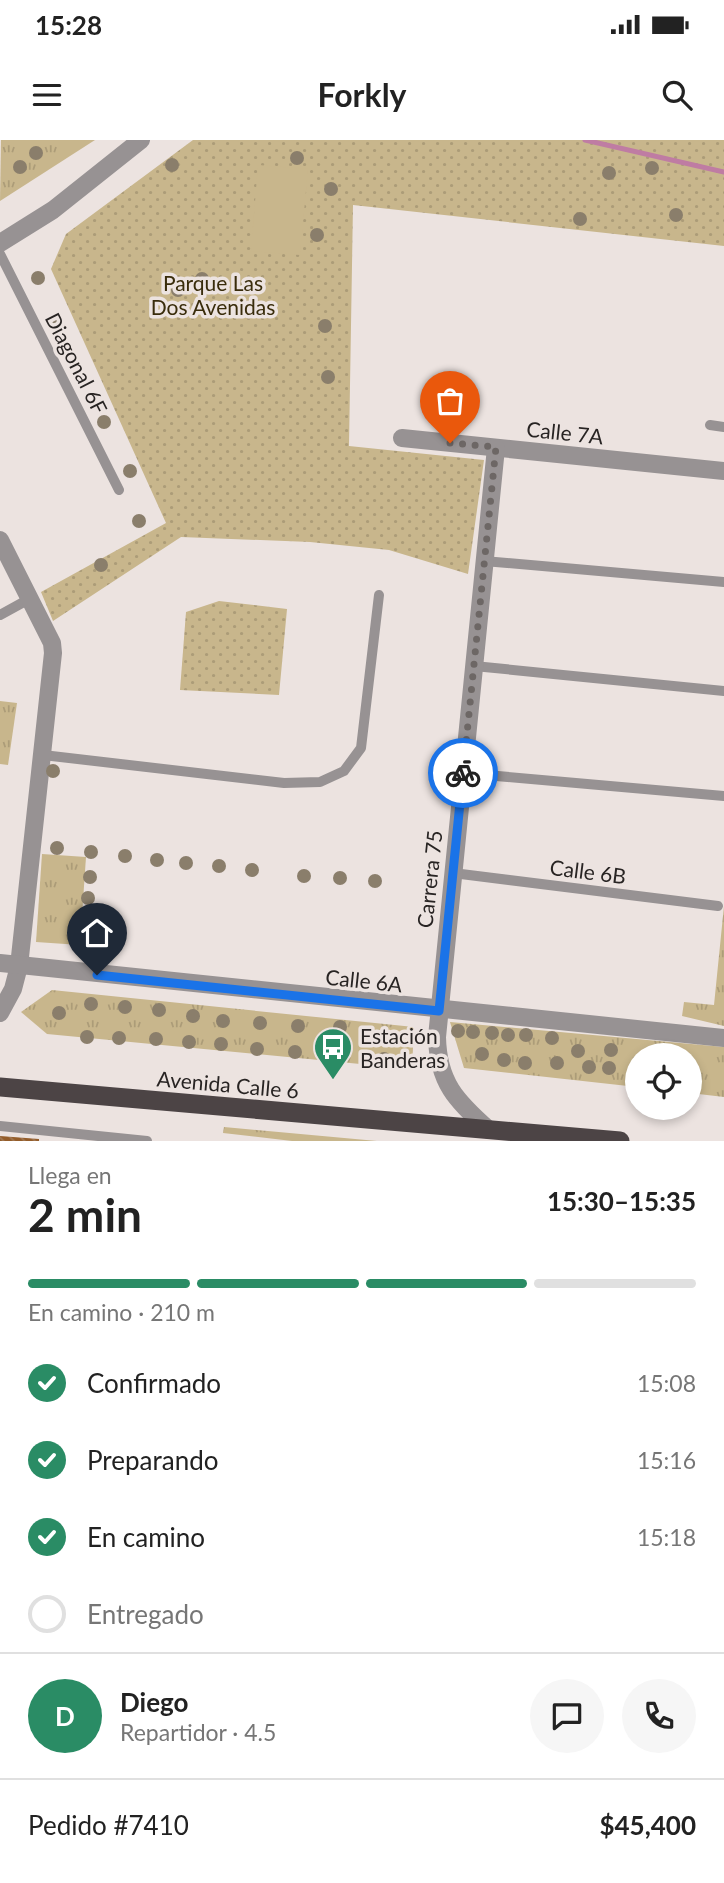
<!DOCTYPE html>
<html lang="es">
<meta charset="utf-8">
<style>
:root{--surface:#fff;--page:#f6f6f6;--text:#222;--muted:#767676;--line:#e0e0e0;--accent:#2a8c65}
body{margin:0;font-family:Lato,sans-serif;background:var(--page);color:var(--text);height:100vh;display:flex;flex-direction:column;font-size:26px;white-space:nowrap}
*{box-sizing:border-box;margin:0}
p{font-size:23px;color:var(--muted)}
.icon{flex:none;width:38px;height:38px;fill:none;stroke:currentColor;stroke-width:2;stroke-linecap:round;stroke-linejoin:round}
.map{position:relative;height:1001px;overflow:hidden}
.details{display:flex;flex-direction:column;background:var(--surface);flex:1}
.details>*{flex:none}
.fabs{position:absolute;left:625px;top:903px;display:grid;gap:14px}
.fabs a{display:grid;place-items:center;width:77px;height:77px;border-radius:50%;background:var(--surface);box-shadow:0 4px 10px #0003;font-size:35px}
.pin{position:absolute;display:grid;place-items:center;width:60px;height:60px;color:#fff;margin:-72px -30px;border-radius:50% 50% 50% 0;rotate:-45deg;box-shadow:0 0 7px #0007}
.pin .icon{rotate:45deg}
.courier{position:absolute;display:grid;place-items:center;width:70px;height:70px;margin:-35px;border:5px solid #1a73e8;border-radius:50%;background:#fff;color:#222;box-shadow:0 2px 9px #0007}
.overview em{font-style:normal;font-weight:700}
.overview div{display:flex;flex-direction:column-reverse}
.overview{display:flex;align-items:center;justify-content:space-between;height:119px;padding:0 28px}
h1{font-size:46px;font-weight:700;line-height:52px}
.bar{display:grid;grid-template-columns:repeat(4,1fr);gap:10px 7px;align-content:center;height:84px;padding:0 28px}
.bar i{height:9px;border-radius:5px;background:var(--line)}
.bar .on{background:var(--accent)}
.bar p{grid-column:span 4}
.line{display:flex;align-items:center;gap:18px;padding:0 28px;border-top:2px solid var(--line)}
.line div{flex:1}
.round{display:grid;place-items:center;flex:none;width:74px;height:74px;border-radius:37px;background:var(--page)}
ol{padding:0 28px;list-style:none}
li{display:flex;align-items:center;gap:21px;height:77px}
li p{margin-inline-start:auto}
li .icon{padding:7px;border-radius:50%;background:var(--accent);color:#fff;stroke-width:4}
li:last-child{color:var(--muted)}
li i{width:38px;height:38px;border:4px solid var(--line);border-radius:50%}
.status{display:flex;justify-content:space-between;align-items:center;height:49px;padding:0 35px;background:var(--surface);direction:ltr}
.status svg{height:19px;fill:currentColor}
header{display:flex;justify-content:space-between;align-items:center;height:91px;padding:0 28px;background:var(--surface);font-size:32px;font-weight:700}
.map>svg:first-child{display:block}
</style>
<div class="status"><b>15:28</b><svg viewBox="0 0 49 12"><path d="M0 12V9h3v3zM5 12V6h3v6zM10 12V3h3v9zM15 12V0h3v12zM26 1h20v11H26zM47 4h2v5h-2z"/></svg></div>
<header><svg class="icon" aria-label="menu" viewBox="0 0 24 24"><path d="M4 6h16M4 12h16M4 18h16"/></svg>Forkly<svg class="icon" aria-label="search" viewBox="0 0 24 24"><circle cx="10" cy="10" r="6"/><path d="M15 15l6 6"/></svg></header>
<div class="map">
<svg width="724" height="1001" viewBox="0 0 724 1001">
<defs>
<pattern id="grass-tufts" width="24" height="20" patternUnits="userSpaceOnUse" patternTransform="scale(1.75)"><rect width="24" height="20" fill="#c8b68c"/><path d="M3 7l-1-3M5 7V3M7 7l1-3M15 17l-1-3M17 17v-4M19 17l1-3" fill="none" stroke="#ac9c78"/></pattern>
<pattern id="park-dots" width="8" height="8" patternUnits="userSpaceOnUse" patternTransform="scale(1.75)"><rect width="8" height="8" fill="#c8b68c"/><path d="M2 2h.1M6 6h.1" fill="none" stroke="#ac9c78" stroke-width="1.8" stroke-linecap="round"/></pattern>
<pattern id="building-back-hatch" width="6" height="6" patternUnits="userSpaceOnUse" patternTransform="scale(1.75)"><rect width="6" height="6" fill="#945c29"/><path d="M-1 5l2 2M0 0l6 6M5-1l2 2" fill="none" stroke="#a17955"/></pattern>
</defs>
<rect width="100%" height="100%" fill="#ece3e0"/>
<!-- grass -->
<g fill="url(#grass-tufts)">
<path d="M 1,0 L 95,0 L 0,61 Z"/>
<path d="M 0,561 L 17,563 L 8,625 L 0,624 Z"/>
<path d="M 42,714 L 86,717 L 80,805 L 36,802 Z"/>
<path d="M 724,766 L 724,886 L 682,876 L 684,862 L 714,865 Z"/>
<path d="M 52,850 L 414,887 L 412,929 L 47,894 L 21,872 Z"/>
<path d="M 450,882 L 724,907 L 724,957 L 690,953 L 690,915 L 637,915 L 637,947 L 464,928 Z"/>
<path d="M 224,987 L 377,1001 L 292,1001 L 223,993 Z"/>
</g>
<!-- park -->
<g fill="url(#park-dots)">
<path d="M 193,0 L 724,0 L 724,106 L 353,65 L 349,306 L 484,320 L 468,434 L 389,410 L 310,402 L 181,397 L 53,481 L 41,452 L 166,383 L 51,129 L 66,94 Z"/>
<path d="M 219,461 L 287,469 L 279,555 L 180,550 L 186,472 Z"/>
</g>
<!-- pitch -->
<path fill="#c8b68c" d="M 258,25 L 308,29 L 300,115 L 251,111 Z"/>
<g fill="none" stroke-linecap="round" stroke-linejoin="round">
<!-- stream -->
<path stroke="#bf7ca3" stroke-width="5" d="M 585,0 L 724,32"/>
</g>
<!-- building -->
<path fill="url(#building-back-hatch)" d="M 0,996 L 39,999 L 39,1001 L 0,1001 Z"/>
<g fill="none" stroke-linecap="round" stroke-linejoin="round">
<!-- service -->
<g stroke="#979293" stroke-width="10">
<path d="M 0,114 L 119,350"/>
<path d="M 710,285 L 724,287"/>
<path d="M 484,421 L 724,442"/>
<path d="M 0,475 L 31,458"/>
<path d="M 474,526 L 724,551"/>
<path d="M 43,615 L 284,643 L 320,642 L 344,631 L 361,608 L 379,455"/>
<path d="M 463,633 L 724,656"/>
<path d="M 453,733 L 718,766"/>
<path d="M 0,986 L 147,1001"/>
</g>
<!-- minor -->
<g stroke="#979293" stroke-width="18">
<path d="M 402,298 L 724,331"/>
<path d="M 0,400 L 52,503 L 53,513 L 19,826 L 13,849 L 0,873"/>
<path d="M 0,823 L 724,898"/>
<path d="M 489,990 C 456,961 438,942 437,897 L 496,308"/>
</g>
<!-- tertiary -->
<path stroke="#979293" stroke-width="18" d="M 0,103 L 53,70 L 141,0"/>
<!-- trunk -->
<path stroke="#4c4445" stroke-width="19" d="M 0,947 L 620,1001"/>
</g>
<!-- trees -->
<g fill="#8a7e6b">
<circle cx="36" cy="13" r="7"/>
<circle cx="297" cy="18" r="7"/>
<circle cx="172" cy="25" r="7"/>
<circle cx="20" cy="27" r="7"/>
<circle cx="652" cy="28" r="7"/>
<circle cx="609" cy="33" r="7"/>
<circle cx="331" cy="49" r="7"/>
<circle cx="676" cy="75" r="7"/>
<circle cx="580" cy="79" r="7"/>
<circle cx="317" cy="95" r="7"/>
<circle cx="38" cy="138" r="7"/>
<circle cx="202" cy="139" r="7"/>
<circle cx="178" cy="150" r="7"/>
<circle cx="58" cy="186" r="7"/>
<circle cx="325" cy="186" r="7"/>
<circle cx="328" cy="237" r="7"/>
<circle cx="81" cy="239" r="7"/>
<circle cx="104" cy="282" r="7"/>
<circle cx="130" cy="331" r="7"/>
<circle cx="139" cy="381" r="7"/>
<circle cx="101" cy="425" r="7"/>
<circle cx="53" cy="631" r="7"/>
<circle cx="57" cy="708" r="7"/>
<circle cx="91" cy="712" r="7"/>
<circle cx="125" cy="716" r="7"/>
<circle cx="157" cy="720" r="7"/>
<circle cx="186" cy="723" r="7"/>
<circle cx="219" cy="726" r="7"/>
<circle cx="252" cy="730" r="7"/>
<circle cx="304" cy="736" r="7"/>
<circle cx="90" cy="737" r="7"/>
<circle cx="340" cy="738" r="7"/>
<circle cx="375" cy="741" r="7"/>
<circle cx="88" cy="758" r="7"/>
<circle cx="86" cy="778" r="7"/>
<circle cx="84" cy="811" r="7"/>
<circle cx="91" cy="864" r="7"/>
<circle cx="125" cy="867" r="7"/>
<circle cx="159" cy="870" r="7"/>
<circle cx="59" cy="873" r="7"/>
<circle cx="193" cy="876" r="7"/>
<circle cx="223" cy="881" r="7"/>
<circle cx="260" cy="883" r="7"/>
<circle cx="298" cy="886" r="7"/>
<circle cx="340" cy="887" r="7"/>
<circle cx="458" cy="891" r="7"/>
<circle cx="473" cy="892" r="7"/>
<circle cx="492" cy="893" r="7"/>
<circle cx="508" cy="895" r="7"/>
<circle cx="526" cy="895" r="7"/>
<circle cx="385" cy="896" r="7"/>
<circle cx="87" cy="897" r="7"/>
<circle cx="119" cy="898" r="7"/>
<circle cx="552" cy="898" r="7"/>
<circle cx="156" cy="899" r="7"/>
<circle cx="189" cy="902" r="7"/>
<circle cx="221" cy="904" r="7"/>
<circle cx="257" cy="909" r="7"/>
<circle cx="611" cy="910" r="7"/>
<circle cx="578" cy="911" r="7"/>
<circle cx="295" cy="912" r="7"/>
<circle cx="482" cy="914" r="7"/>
<circle cx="337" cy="918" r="7"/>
<circle cx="384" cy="919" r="7"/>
<circle cx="504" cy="920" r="7"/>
<circle cx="525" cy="923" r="7"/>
<circle cx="557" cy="923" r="7"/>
<circle cx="589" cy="927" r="7"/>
<circle cx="609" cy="928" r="7"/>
</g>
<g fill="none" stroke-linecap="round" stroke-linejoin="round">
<!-- done -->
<path stroke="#6d6765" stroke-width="7" stroke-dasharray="0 12.6" d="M 450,303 L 496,307 L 463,633"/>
<!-- route -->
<path stroke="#1a73e8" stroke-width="9" d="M 97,835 L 439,871 L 463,633"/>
</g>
<!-- icons -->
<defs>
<symbol id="bus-pin" viewBox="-11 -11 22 30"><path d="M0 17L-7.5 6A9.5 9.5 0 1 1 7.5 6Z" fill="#2a8c65" stroke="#ece3e0"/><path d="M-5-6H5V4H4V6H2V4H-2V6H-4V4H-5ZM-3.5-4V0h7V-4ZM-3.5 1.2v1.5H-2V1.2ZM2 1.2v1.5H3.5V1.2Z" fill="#fff"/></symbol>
</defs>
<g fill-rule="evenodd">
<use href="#bus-pin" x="311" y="885" width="44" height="60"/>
</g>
<g text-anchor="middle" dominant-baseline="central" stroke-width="7" stroke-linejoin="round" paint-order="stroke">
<!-- park labels -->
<g font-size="21" fill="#392c0b" stroke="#ece3e0">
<text x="213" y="142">Parque Las<tspan x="213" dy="24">Dos Avenidas</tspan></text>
</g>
<!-- street labels -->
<g font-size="21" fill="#282423" stroke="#ece3e0">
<text transform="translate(77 223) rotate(63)">Diagonal 6F</text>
<text transform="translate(565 292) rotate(6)">Calle 7A</text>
<text transform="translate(588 731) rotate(7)">Calle 6B</text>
<text transform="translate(429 739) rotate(-84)">Carrera 75</text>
<text transform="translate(364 840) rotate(6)">Calle 6A</text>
<text transform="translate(228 944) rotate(5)">Avenida Calle 6</text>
</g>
<!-- poi labels -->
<g font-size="21" fill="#282423" stroke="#ece3e0" text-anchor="start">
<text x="360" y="895">Estación<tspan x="360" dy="24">Banderas</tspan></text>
</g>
</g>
</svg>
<div class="fabs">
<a><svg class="icon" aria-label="locate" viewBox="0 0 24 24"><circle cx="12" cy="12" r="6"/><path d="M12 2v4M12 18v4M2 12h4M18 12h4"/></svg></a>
</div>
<div class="pin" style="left:450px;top:303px;background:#ea580c"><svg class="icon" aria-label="bag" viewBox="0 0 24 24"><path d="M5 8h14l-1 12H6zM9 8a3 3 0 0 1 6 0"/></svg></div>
<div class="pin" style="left:97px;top:835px;background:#1f2937"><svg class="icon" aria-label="home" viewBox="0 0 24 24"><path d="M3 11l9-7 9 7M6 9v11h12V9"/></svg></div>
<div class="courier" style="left:463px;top:633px"><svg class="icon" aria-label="bike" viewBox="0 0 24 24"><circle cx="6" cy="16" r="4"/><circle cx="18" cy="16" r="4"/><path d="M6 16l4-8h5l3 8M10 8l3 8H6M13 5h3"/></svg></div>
</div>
<section class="details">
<div class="overview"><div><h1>2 min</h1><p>Llega en</p></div><em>15:30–15:35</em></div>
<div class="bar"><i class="on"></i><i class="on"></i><i class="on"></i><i></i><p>En camino · 210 m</p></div>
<ol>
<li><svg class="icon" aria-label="check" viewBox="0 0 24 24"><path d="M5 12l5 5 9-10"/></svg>Confirmado<p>15:08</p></li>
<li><svg class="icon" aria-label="check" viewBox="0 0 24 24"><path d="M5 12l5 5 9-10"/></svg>Preparando<p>15:16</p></li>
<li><svg class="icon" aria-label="check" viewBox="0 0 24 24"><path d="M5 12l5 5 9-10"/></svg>En camino<p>15:18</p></li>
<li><i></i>Entregado</li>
</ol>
<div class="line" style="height:126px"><b class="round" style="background:var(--accent);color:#fff">D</b><div><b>Diego</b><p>Repartidor · 4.5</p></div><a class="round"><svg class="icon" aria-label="chat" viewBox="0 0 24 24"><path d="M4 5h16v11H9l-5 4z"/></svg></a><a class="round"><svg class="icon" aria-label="phone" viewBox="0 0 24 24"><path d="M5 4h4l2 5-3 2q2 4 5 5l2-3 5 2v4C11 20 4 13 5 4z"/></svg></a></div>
<div class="line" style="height:91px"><div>Pedido #7410</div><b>$45,400</b></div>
</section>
